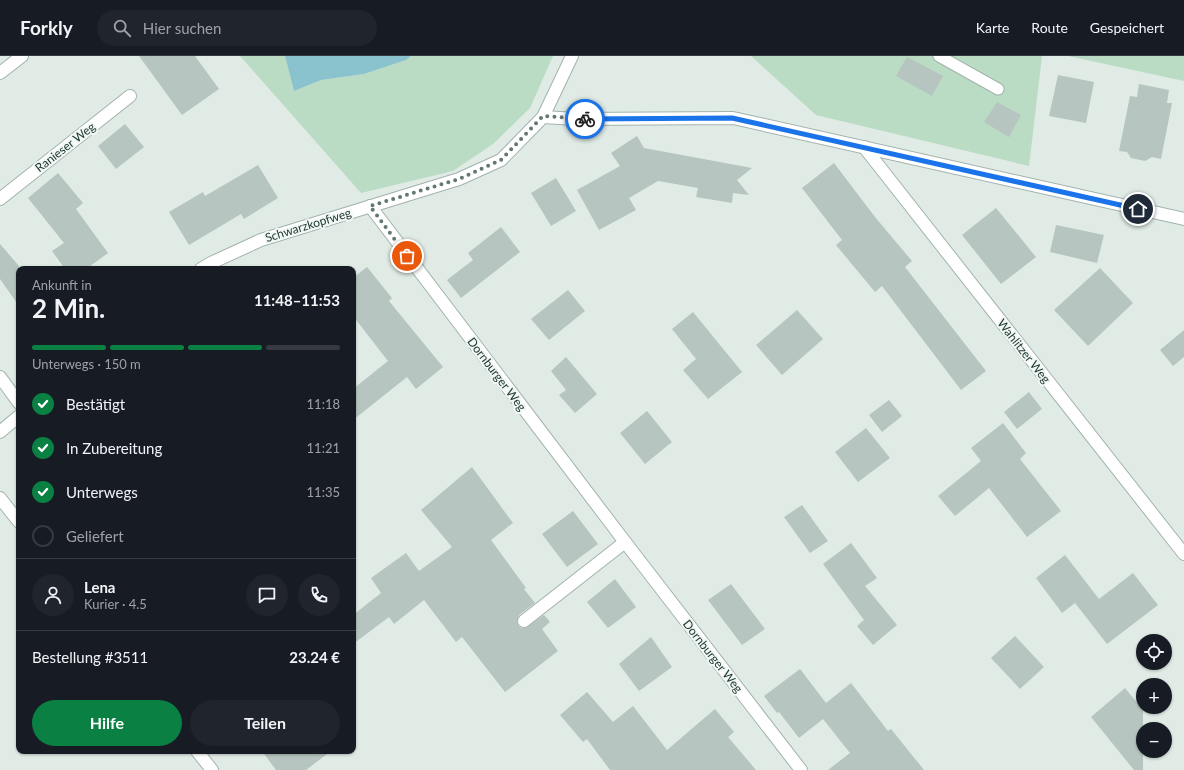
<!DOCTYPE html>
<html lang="de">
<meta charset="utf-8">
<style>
:root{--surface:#171b24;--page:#20242c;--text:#f1f3f6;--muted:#9ea1a6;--line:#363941;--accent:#0b8043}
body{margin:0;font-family:Lato,sans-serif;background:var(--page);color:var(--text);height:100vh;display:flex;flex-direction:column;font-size:15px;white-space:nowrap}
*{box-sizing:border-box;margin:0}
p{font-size:13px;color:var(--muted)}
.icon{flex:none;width:22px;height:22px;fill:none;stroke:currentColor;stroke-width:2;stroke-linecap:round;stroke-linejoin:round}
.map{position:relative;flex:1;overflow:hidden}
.drawer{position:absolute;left:16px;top:210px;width:340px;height:488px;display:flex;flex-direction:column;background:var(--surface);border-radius:8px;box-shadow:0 1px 3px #0004}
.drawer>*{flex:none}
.fabs{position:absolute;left:1136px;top:578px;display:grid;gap:8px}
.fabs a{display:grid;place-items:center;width:36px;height:36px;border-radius:50%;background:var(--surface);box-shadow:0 1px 3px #0004;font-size:20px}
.pin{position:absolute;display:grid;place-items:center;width:34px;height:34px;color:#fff;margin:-17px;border:2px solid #fff;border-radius:50%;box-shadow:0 1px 4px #0007}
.courier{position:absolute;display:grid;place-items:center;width:40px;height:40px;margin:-20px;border:3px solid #1a73e8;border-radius:50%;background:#fff;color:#222;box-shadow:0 1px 5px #0007}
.summary em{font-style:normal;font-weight:700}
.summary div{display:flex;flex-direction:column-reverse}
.summary{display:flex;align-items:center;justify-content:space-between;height:68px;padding:0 16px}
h1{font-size:26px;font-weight:700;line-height:30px}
.bar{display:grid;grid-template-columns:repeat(4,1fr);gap:6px 4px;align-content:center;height:48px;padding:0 16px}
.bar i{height:5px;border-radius:3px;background:var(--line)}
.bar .active{background:var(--accent)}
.bar p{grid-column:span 4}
.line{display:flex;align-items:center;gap:10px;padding:0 16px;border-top:1px solid var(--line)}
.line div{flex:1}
.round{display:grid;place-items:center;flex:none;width:42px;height:42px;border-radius:21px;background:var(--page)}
ol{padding:0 16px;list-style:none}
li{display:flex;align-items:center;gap:12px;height:44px}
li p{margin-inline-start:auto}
li .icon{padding:4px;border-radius:50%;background:var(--accent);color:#fff;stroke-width:4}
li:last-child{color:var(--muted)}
li i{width:22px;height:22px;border:2px solid var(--line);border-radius:50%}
.cta{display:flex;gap:8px;margin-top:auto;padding:8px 16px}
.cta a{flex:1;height:46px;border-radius:24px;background:var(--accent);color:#fff;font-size:16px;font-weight:700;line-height:46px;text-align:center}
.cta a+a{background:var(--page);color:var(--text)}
header{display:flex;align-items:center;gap:24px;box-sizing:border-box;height:56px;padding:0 20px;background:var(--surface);border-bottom:1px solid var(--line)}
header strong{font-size:19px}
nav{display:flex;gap:22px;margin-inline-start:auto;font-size:14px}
.search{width:280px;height:36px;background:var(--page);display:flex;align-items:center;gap:10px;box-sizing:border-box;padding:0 14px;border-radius:22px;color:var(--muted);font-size:15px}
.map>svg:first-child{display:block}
</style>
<header>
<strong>Forkly</strong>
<div class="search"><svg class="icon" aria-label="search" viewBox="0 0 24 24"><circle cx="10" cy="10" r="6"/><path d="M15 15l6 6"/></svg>Hier suchen</div>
<nav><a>Karte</a><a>Route</a><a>Gespeichert</a></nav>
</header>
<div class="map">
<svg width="1184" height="714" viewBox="0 0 1184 714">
<rect width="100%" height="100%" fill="#e0ebe6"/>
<!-- green -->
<g fill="#badbc4">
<path d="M 240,0 L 285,0 L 294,35 L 321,24 L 364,18 L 406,4 L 411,0 L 553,0 L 530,52 L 493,88 L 453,115 L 361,137 Z"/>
<path d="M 751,0 L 1042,0 L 1029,110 L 816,59 Z"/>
<path d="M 1068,0 L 1184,0 L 1184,25 Z"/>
</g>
<!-- water -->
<path fill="#8ac2ce" d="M 285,0 L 411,0 L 406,4 L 364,18 L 321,24 L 294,35 Z"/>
<!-- building -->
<g fill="#b6c5bf">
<path d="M 139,0 L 195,0 L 219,33 L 182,59 Z"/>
<path d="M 907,1 L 943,20 L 932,40 L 896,20 Z"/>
<path d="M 1058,19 L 1094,26 L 1086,67 L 1049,60 Z"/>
<path d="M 1139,28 L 1169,34 L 1167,47 L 1172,47 L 1161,103 L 1152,101 L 1145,105 L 1131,102 L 1127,96 L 1119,95 L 1130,40 L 1137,41 Z"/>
<path d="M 997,46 L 1021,59 L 1009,81 L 984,66 Z"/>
<path d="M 125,68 L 144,91 L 116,113 L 98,90 Z"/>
<path d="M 637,80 L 644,92 L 752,112 L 737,124 L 749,139 L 733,137 L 732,147 L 696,141 L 698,132 L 658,125 L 629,142 L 636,154 L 599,174 L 577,134 L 620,110 L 611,97 Z"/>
<path d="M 834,107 L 875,161 L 912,205 L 905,211 L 986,315 L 961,334 L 882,230 L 875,236 L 836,189 L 842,184 L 802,132 Z"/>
<path d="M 258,109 L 278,142 L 244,163 L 241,158 L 189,189 L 169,156 L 203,136 L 205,140 Z"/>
<path d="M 58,117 L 83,147 L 76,153 L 108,197 L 86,213 L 65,213 L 52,195 L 64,187 L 28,142 Z"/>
<path d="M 556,122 L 576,155 L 551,170 L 531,137 Z"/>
<path d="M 996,152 L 1036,201 L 1001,228 L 962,179 Z"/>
<path d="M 1056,169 L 1104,179 L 1097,207 L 1050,196 Z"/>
<path d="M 501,171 L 520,196 L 461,242 L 447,224 L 473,204 L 468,197 Z"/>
<path d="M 0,188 L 19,210 L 19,250 L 0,223 Z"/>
<path d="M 367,211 L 392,242 L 389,245 L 443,311 L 416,333 L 407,321 L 353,364 L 353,333 L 388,305 L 353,260 L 353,222 Z"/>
<path d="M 1100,212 L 1133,247 L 1088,290 L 1054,254 Z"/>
<path d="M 568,234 L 585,255 L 549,284 L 531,263 Z"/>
<path d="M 797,254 L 823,283 L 782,319 L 756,289 Z"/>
<path d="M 693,256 L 742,316 L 708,343 L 683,314 L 696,303 L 672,273 Z"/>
<path d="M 1184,274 L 1184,301 L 1173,310 L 1160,294 Z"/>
<path d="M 566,301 L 597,338 L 575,357 L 559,339 L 566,334 L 551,315 Z"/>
<path d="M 1029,336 L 1042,353 L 1017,373 L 1004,356 Z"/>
<path d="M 889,344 L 902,360 L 882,376 L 869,359 Z"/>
<path d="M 647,355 L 672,386 L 645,408 L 620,377 Z"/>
<path d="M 1003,367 L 1026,397 L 1020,403 L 1061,455 L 1027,481 L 989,432 L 955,460 L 938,440 L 981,405 L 971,392 Z"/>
<path d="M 866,372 L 890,402 L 858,426 L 835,396 Z"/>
<path d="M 472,411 L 513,467 L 491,484 L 526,532 L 524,533 L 535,547 L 519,559 L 517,566 L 518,569 L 521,572 L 525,572 L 544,559 L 550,566 L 542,573 L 558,595 L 505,636 L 462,581 L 456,586 L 424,544 L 394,568 L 389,561 L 353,588 L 353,559 L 381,537 L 371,522 L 406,497 L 419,515 L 452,491 L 421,454 Z"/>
<path d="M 802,449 L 828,485 L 810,497 L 784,461 Z"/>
<path d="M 573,455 L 598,488 L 567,511 L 542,478 Z"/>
<path d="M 851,487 L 877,522 L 865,530 L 897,569 L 873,589 L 857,570 L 864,564 L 823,508 Z"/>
<path d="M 1065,499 L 1099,543 L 1133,517 L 1158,549 L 1107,588 L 1075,547 L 1062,557 L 1036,522 Z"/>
<path d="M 615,523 L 636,551 L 608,572 L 587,546 Z"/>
<path d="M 731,528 L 765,573 L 742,589 L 708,544 Z"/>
<path d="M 1015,580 L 1044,611 L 1020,633 L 991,602 Z"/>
<path d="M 651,581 L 672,611 L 639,635 L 619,608 Z"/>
<path d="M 800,613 L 826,647 L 851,627 L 888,675 L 891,673 L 924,714 L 828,714 L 850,697 L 823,663 L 799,682 L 779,656 L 777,657 L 764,640 Z"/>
<path d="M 1125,632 L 1143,654 L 1143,714 L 1134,714 L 1091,661 Z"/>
<path d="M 587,636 L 613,666 L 633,650 L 667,694 L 715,653 L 734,676 L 728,681 L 756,714 L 610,714 L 587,683 L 583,686 L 560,659 Z"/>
<path d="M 262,695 L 331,695 L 306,714 L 276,714 Z"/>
</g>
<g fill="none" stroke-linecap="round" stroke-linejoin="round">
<defs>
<path id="lane" d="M 939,0 L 998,33"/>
<g id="street">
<path d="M 0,17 L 22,0"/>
<path d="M 543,61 L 576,63 L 733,62 L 1184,163"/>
<path d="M 864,91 L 1184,498"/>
<path d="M 0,143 L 130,40"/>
<path d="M 370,150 L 625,486 L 801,714"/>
<path d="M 201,213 L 211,207 L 261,184 L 459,123 L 501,104 L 543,61 L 572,0"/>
<path d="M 0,321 L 19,347"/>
<path d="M 0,376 L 19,360"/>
<path d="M 0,442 L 19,466"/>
<path d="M 524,565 L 625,486"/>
<path d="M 197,695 L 212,714"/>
</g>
</defs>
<!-- lane casing -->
<use href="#lane" stroke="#a3b2ad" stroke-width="13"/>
<!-- street casing -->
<use href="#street" stroke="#a3b2ad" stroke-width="14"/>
<!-- lane -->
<use href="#lane" stroke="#fff" stroke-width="11"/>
<!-- street -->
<use href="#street" stroke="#fff" stroke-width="12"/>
</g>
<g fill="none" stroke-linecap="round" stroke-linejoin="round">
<!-- done -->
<path stroke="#647872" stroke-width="4" stroke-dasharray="0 7.2" d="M 407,200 L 370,150 L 459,123 L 501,104 L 543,60 L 585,63"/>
<!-- route -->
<path stroke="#1a73e8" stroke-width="5" d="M 585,63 L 732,62 L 1138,153"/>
</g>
<g text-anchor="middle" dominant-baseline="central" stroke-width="4" stroke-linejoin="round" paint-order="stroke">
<!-- street labels -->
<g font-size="12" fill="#223a34" stroke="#f1f7f4">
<text transform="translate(65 91) rotate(-38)">Ranieser Weg</text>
<text transform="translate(308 169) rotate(-17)">Schwarzkopfweg</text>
<text transform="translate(1024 295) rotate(52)">Wahlitzer Weg</text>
<text transform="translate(497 318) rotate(53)">Dornburger Weg</text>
<text transform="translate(713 600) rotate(52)">Dornburger Weg</text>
</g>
</g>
</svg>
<div class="fabs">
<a><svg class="icon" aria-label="locate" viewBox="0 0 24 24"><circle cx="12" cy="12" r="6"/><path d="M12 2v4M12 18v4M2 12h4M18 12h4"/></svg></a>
<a>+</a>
<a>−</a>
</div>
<div class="pin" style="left:407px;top:200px;background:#ea580c"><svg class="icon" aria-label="bag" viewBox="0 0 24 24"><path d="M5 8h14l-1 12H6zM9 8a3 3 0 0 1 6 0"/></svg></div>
<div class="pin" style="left:1138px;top:153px;background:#1f2937"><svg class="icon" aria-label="home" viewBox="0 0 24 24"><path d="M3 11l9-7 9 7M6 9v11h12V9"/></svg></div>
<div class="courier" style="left:585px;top:63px"><svg class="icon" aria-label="bike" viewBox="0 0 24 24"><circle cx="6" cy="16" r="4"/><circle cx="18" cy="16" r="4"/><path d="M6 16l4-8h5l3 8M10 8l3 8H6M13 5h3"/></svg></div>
<section class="drawer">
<div class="summary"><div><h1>2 Min.</h1><p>Ankunft in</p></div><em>11:48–11:53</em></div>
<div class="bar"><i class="active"></i><i class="active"></i><i class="active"></i><i></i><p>Unterwegs · 150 m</p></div>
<ol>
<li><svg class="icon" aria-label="check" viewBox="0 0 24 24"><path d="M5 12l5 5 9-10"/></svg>Bestätigt<p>11:18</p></li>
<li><svg class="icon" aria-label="check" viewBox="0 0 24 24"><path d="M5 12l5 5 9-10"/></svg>In Zubereitung<p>11:21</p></li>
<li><svg class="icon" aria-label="check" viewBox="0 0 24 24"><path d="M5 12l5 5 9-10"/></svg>Unterwegs<p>11:35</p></li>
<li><i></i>Geliefert</li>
</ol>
<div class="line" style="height:72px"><a class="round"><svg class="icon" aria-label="person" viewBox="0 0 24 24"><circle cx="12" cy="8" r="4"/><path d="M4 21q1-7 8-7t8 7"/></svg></a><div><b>Lena</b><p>Kurier · 4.5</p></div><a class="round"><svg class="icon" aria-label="chat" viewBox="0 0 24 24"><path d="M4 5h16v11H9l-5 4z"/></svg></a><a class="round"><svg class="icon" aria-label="phone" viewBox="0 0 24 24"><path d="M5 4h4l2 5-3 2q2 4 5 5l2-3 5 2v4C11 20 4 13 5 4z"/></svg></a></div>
<div class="line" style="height:52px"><div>Bestellung #3511</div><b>23.24 €</b></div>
<div class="cta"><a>Hilfe</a><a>Teilen</a></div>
</section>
</div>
